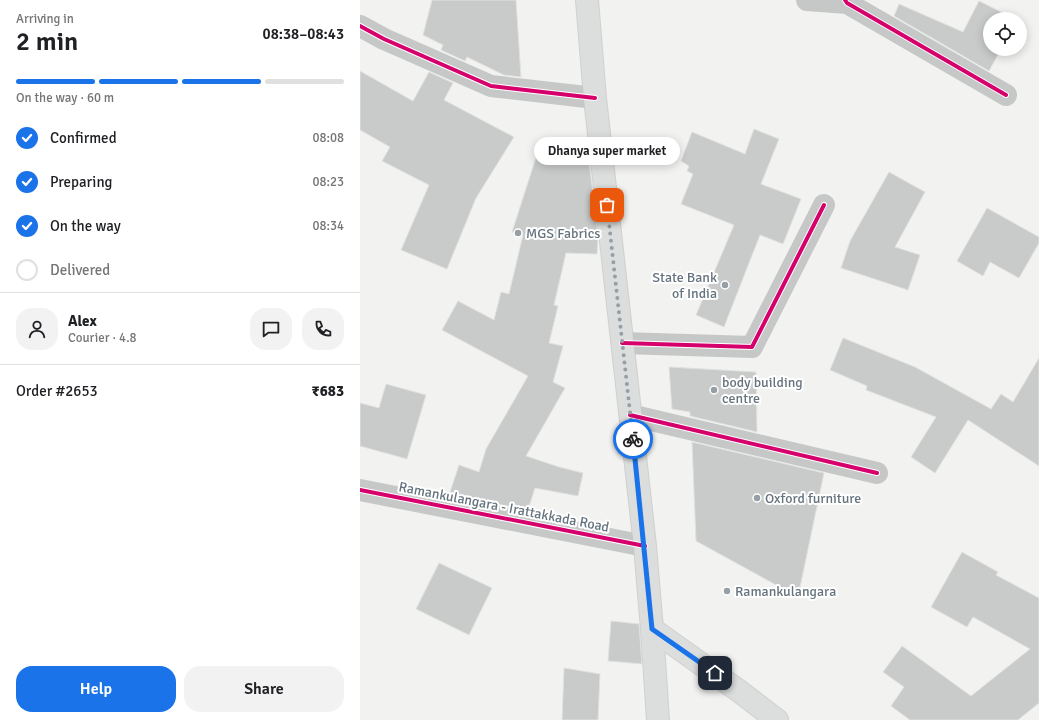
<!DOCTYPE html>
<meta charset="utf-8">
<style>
:root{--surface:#fff;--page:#f2f2f2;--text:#202124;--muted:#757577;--line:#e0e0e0;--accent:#1a73e8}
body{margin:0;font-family:Signika,sans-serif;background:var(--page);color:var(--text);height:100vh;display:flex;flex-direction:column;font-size:15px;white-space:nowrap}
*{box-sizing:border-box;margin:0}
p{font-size:13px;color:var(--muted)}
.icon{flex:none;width:22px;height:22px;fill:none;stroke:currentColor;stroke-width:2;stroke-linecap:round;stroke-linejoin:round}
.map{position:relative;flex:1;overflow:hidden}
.drawer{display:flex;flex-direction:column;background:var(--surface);width:360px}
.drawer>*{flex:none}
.buttons{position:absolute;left:623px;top:12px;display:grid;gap:8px}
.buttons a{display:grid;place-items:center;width:44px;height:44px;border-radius:50%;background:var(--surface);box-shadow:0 2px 10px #0003;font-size:20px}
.pin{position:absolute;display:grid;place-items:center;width:34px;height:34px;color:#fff;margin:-17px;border-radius:8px;box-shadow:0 2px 6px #0006}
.courier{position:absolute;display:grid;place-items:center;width:40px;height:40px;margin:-20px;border:3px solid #1a73e8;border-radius:50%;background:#fff;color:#222;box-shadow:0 1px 5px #0007}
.bubble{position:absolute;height:28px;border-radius:14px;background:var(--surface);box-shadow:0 2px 10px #0003;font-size:13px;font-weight:600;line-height:28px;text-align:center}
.head em{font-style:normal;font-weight:600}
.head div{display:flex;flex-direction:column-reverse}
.head{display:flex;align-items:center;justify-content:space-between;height:68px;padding:0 16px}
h1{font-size:26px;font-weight:600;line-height:30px}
.bar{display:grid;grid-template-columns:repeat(4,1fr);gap:6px 4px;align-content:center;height:48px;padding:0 16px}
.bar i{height:5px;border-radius:3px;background:var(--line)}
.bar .selected{background:var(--accent)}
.bar p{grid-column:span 4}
.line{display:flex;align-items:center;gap:10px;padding:0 16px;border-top:1px solid var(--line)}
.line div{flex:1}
.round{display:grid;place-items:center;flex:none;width:42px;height:42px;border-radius:16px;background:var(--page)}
ol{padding:0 16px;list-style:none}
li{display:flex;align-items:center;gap:12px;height:44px}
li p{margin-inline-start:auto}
li .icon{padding:4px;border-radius:50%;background:var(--accent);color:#fff;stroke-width:4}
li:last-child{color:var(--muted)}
li i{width:22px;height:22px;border:2px solid var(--line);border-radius:50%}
.button{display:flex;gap:8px;margin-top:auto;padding:8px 16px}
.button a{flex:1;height:46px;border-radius:16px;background:var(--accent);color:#fff;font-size:16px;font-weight:600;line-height:46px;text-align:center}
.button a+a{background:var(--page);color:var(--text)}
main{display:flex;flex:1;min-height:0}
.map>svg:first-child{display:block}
</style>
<main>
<section class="drawer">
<div class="head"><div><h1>2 min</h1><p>Arriving in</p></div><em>08:38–08:43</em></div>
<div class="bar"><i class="selected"></i><i class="selected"></i><i class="selected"></i><i></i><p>On the way · 60 m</p></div>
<ol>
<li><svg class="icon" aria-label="check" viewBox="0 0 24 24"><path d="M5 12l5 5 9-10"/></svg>Confirmed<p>08:08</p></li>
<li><svg class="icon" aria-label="check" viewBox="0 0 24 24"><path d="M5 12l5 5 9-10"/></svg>Preparing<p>08:23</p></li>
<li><svg class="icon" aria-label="check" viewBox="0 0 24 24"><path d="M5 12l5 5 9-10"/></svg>On the way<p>08:34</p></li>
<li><i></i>Delivered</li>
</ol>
<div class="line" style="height:72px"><a class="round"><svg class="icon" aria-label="person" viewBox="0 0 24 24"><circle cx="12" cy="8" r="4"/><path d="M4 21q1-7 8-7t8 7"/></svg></a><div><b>Alex</b><p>Courier · 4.8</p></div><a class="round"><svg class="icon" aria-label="chat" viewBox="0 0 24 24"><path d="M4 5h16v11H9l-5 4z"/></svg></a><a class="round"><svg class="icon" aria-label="phone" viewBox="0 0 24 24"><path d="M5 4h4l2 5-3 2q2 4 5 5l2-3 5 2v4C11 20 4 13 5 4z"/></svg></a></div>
<div class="line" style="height:52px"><div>Order #2653</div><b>₹683</b></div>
<div class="button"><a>Help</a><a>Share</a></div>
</section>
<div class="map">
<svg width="679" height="720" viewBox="0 0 679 720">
<rect width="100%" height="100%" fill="#f2f2f0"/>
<!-- building -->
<g fill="#c9caca" stroke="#e1e1e0">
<path d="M 72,0 L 156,0 L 161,77 L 144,75 L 107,57 L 105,61 L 81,50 L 83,45 L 63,35 Z"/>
<path d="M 619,1 L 655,19 L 630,19 L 630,49 L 641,49 L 629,71 L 534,16 L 539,4 L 603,32 Z"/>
<path d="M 0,71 L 53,101 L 69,72 L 93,83 L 84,100 L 154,137 L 116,198 L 87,269 L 41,250 L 69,185 L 22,161 L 30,147 L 0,130 Z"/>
<path d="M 394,129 L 419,139 L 401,184 L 441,199 L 423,244 L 400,235 L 364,327 L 336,315 L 374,225 L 321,204 L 333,174 L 327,171 L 329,166 L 321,161 L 332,132 L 385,154 Z"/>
<path d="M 181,142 L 229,161 L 238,235 L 237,254 L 206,253 L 194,305 L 198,306 L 189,343 L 203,346 L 193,382 L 205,388 L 166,456 L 199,467 L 223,473 L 218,496 L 175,488 L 168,510 L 115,500 L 90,492 L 99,465 L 119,472 L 126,449 L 168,376 L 82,330 L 98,301 L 134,320 L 141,292 L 149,294 L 163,235 L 152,232 Z"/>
<path d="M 529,172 L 565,192 L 535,247 L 560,255 L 548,290 L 481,268 L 490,241 Z"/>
<path d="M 627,208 L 679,237 L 679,243 L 659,278 L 630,262 L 623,276 L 597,261 Z"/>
<path d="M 483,338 L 555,367 L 631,409 L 641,394 L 653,402 L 679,358 L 679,466 L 608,420 L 575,473 L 551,457 L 576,417 L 506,390 L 507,386 L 470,370 Z"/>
<path d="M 309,367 L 396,372 L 397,432 L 330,416 L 330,412 L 312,409 Z"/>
<path d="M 26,384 L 66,395 L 47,459 L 0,446 L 0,403 L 19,408 Z"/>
<path d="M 332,442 L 464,473 L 438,597 L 336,541 Z"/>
<path d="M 602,552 L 638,572 L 636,575 L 679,598 L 679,703 L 658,720 L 550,720 L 531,706 L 544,687 L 523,672 L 542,646 L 611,696 L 670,649 L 613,617 L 607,627 L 571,607 Z"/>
<path d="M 79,563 L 132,588 L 109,635 L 56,609 Z"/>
<path d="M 251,621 L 279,624 L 282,664 L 248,661 Z"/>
<path d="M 204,668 L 240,674 L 238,720 L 202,720 Z"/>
</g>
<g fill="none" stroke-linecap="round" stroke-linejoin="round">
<defs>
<g id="major">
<path d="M 227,0 L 235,98 L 285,546 L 292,629 L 298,720"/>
<path d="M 292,629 L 379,691 L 417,720"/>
</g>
</defs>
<!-- major casing -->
<use href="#major" stroke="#cfd0d0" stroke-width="24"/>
<!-- minor -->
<g stroke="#c6c8c8" stroke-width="22">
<path d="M 447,0 L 487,3"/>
<path d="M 485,0 L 487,3 L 646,95"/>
<path d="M 0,26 L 24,39 L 131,86 L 235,98"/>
<path d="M 262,343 L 392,347 L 464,205"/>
<path d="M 270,415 L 517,473"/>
<path d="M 0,490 L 285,546"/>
</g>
<!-- major -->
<use href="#major" stroke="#dcdddd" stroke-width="22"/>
<defs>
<g id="cycleway">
<path d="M 485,0 L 487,3 L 646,95"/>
<path d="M 0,26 L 24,39 L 131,86 L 235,98"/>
<path d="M 262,343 L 392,347 L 464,205"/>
<path d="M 270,415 L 517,473"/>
<path d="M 0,490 L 285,546"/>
</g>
</defs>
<!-- cycleway casing -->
<use href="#cycleway" stroke="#fff" stroke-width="6"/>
<!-- cycleway -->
<use href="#cycleway" stroke="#d6006c" stroke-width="4"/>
</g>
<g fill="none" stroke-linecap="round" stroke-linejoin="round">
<!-- done -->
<path stroke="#969fa6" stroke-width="4" stroke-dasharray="0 7.2" d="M 247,205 L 273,439"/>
<!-- route -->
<path stroke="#1a73e8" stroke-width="5" d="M 273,439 L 292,629 L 355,673"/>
</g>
<!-- markers -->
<g fill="#969fa6" stroke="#fff" stroke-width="1.5">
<circle cx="158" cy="233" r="4"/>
<circle cx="365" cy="285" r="4"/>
<circle cx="354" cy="390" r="4"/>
<circle cx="397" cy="498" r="4"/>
<circle cx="367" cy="591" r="4"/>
</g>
<g text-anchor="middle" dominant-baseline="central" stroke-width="4" stroke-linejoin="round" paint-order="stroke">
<!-- poi labels -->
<g font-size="14" fill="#65737e" stroke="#fff" text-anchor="start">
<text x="166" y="233">MGS Fabrics</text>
<text x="357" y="277" text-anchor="end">State Bank<tspan x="357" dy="16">of India</tspan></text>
<text x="362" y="382">body building<tspan x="362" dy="16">centre</tspan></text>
<text x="405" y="498">Oxford furniture</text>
<text x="375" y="591">Ramankulangara</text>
</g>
<!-- street labels -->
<g font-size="14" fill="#65737e" stroke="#fff">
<text transform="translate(144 507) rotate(11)">Ramankulangara - Irattakkada Road</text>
</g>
</g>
</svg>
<div class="buttons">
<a><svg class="icon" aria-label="locate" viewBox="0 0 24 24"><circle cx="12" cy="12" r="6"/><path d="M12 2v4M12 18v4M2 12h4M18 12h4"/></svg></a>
</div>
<div class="pin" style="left:247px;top:205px;background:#ea580c"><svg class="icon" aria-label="bag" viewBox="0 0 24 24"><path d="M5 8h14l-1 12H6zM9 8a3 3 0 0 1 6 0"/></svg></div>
<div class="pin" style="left:355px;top:673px;background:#1f2937"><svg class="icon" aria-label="home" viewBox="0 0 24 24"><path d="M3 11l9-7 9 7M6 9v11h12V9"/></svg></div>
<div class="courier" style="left:273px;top:439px"><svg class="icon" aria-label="bike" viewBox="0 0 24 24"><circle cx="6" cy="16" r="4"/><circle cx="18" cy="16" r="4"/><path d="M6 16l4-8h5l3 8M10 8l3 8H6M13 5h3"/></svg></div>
<div class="bubble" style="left:174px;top:137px;width:146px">Dhanya super market</div>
</div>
</main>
